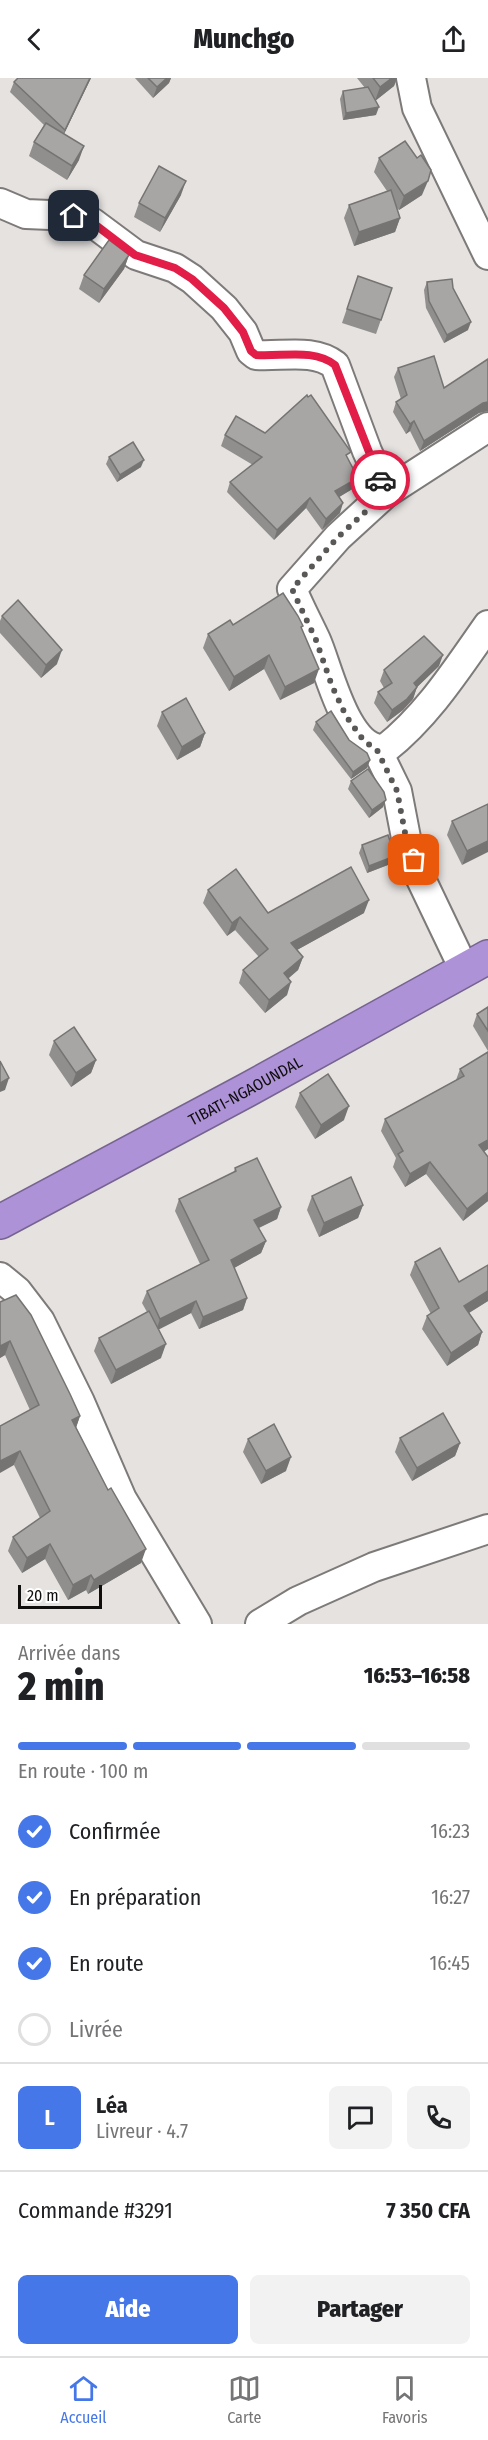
<!DOCTYPE html>
<html lang="fr">
<meta charset="utf-8">
<style>
:root{--surface:#fff;--page:#f2f2f2;--text:#202124;--muted:#757577;--line:#e0e0e0;--accent:#4677e8}
body{margin:0;font-family:"Fira Sans Condensed",sans-serif;background:var(--page);color:var(--text);height:100vh;display:flex;flex-direction:column;font-size:22px;white-space:nowrap}
*{box-sizing:border-box;margin:0}
p{font-size:20px;color:var(--muted)}
.icon{flex:none;width:33px;height:33px;fill:none;stroke:currentColor;stroke-width:2;stroke-linecap:round;stroke-linejoin:round}
.map{position:relative;height:1546px;overflow:hidden}
.side{display:flex;flex-direction:column;background:var(--surface);flex:1}
.side>*{flex:none}
.scale{position:absolute;left:18px;bottom:15px;width:84px;box-sizing:border-box;padding-left:6px;border:3px solid #0f0e0d;border-top:0;font-size:16px;line-height:21px;white-space:nowrap;color:#0f0e0d;-webkit-text-stroke:4px #fff;paint-order:stroke}
.pin{position:absolute;display:grid;place-items:center;width:51px;height:51px;color:#fff;margin:-26px;border-radius:12px;box-shadow:0 3px 9px #0006}
.courier{position:absolute;display:grid;place-items:center;width:60px;height:60px;margin:-30px;border:4px solid #e11d48;border-radius:50%;background:#fff;color:#222;box-shadow:0 2px 8px #0007}
.head em{font-style:normal;font-weight:800}
.head div{display:flex;flex-direction:column-reverse}
.head{display:flex;align-items:center;justify-content:space-between;height:102px;padding:0 18px}
h1{font-size:39px;font-weight:800;line-height:45px}
.bar{display:grid;grid-template-columns:repeat(4,1fr);gap:9px 6px;align-content:center;height:72px;padding:0 18px}
.bar i{height:8px;border-radius:4px;background:var(--line)}
.bar .on{background:var(--accent)}
.bar p{grid-column:span 4}
.line{display:flex;align-items:center;gap:15px;padding:0 18px;border-top:2px solid var(--line)}
.line div{flex:1}
.round{display:grid;place-items:center;flex:none;width:63px;height:63px;border-radius:9px;background:var(--page)}
ol{padding:0 18px;list-style:none}
li{display:flex;align-items:center;gap:18px;height:66px}
li p{margin-inline-start:auto}
li .icon{padding:6px;border-radius:50%;background:var(--accent);color:#fff;stroke-width:4}
li:last-child{color:var(--muted)}
li i{width:33px;height:33px;border:3px solid var(--line);border-radius:50%}
.cta{display:flex;gap:12px;margin-top:auto;padding:12px 18px}
.cta a{flex:1;height:69px;border-radius:9px;background:var(--accent);color:#fff;font-size:24px;font-weight:800;line-height:69px;text-align:center}
.cta a+a{background:var(--page);color:var(--text)}
header{display:flex;justify-content:space-between;align-items:center;height:78px;padding:0 18px;background:var(--surface);font-size:27px;font-weight:800}
.tabs{display:flex;justify-content:space-around;align-items:center;height:84px;border-top:2px solid var(--line);background:var(--surface);font-size:16px;color:var(--muted)}
.tabs a{display:grid;justify-items:center;gap:3px}
.tabs .on{color:var(--accent)}
.map>svg:first-child{display:block}
</style>
<header><svg class="icon" aria-label="back" viewBox="0 0 24 24"><path d="M15 5l-7 7 7 7"/></svg>Munchgo<svg class="icon" aria-label="share" viewBox="0 0 24 24"><path d="M12 15V3M7 8l5-5 5 5M5 13v7h14v-7"/></svg></header>
<div class="map">
<svg width="488" height="1546" viewBox="0 0 488 1546">
<rect width="100%" height="100%" fill="#e5e2e0"/>
<g fill="none" stroke-linecap="round" stroke-linejoin="round">
<defs>
<g id="minor">
<path d="M 411,0 L 417,30 L 488,177"/>
<path d="M 0,125 L 26,136 L 74,138 L 93,145 L 136,177 L 175,190 L 192,201 L 224,230 L 243,254 L 251,273 L 256,277 C 282,279 313,270 335,287 L 367,373 L 386,415"/>
<path d="M 488,349 L 386,415 L 338,459 L 292,511 C 299,528 308,545 316,562 C 328,588 346,675 385,671 C 428,637 457,591 488,547"/>
<path d="M 377,672 L 397,713 L 407,765 L 420,799 L 464,891"/>
<path d="M 0,1199 L 17,1213 L 40,1243 L 80,1324 L 122,1421 L 197,1546"/>
<path d="M 260,1546 L 298,1523 L 374,1489 L 488,1451"/>
</g>
<g id="highway">
<path id="s1" d="M 0,1144 L 247,1012 L 488,879"/>
</g>
</defs>
<!-- minor casing -->
<use href="#minor" stroke="#7d7a79" stroke-width="32"/>
<!-- highway casing -->
<use href="#highway" stroke="#766490" stroke-width="36"/>
<!-- minor -->
<use href="#minor" stroke="#fff" stroke-width="28"/>
<!-- highway -->
<use href="#highway" stroke="#ae92d7" stroke-width="33"/>
</g>
<!-- wall -->
<g fill="#908f8d">
<path d="M 18,0 L 91,0 L 64,56 L 79,82 L 67,102 L 29,78 L 34,64 L 44,47 L 10,14 L 14,4 Z"/>
<path d="M 135,0 L 171,0 L 169,5 L 153,20 Z"/>
<path d="M 357,0 L 397,0 L 394,8 L 375,23 L 376,37 L 343,42 L 340,21 L 343,13 L 365,10 Z"/>
<path d="M 379,80 L 422,117 L 399,132 L 396,129 L 400,140 L 395,154 L 354,168 L 344,140 L 349,127 L 387,113 L 374,94 Z"/>
<path d="M 181,117 L 160,154 L 134,139 L 139,125 Z"/>
<path d="M 129,177 L 124,191 L 99,225 L 79,211 L 84,197 Z"/>
<path d="M 358,198 L 392,210 L 376,256 L 342,245 Z"/>
<path d="M 427,204 L 453,210 L 468,252 L 444,265 L 426,230 L 424,212 Z"/>
<path d="M 398,290 L 444,310 L 488,333 L 479,335 L 420,373 L 410,353 L 406,356 L 393,334 L 396,324 L 401,321 L 394,299 Z"/>
<path d="M 265,355 L 348,382 L 358,400 L 354,410 L 339,419 L 340,435 L 322,452 L 306,430 L 274,462 L 227,414 L 230,404 L 253,387 L 221,368 L 225,357 Z"/>
<path d="M 109,379 L 141,389 L 117,404 L 106,386 Z"/>
<path d="M 2,538 L 57,586 L 41,600 L 0,555 L 0,543 Z"/>
<path d="M 233,547 L 302,551 L 314,605 L 280,622 L 264,591 L 229,613 L 203,570 L 208,556 Z"/>
<path d="M 439,588 L 417,609 L 413,621 L 403,632 L 387,644 L 374,625 L 378,614 L 384,610 L 380,603 L 384,592 Z"/>
<path d="M 162,634 L 205,655 L 200,669 L 177,682 L 157,648 Z"/>
<path d="M 316,644 L 349,662 L 370,682 L 367,690 L 351,701 L 313,652 Z"/>
<path d="M 351,703 L 383,729 L 369,740 L 348,711 Z"/>
<path d="M 488,726 L 462,787 L 447,757 L 452,743 Z"/>
<path d="M 362,767 L 393,785 L 367,795 L 359,775 Z"/>
<path d="M 208,812 L 268,835 L 364,835 L 297,872 L 303,879 L 298,892 L 289,900 L 287,917 L 265,935 L 239,905 L 243,892 L 259,879 L 235,852 L 227,858 L 203,825 Z"/>
<path d="M 488,929 L 488,973 L 473,948 L 477,936 Z"/>
<path d="M 54,963 L 96,982 L 91,995 L 71,1009 L 49,977 Z"/>
<path d="M 488,974 L 484,1074 L 488,1079 L 488,1123 L 463,1143 L 426,1096 L 405,1109 L 393,1089 L 396,1080 L 381,1053 L 385,1041 L 456,1002 L 460,991 Z"/>
<path d="M 300,1015 L 344,1042 L 315,1061 L 295,1029 Z"/>
<path d="M 235,1090 L 281,1129 L 277,1141 L 259,1150 L 266,1163 L 261,1175 L 234,1190 L 247,1220 L 243,1232 L 199,1251 L 191,1235 L 158,1251 L 161,1280 L 111,1306 L 94,1273 L 99,1260 L 147,1234 L 142,1225 L 147,1213 L 200,1186 L 175,1133 L 179,1121 L 234,1094 Z"/>
<path d="M 312,1118 L 363,1127 L 358,1140 L 319,1159 L 307,1132 Z"/>
<path d="M 415,1184 L 459,1204 L 488,1223 L 469,1235 L 482,1254 L 478,1267 L 447,1288 L 422,1251 L 427,1238 L 431,1236 L 410,1197 Z"/>
<path d="M 0,1224 L 80,1338 L 76,1349 L 141,1485 L 88,1516 L 86,1512 L 68,1522 L 45,1481 L 22,1495 L 8,1473 L 13,1459 L 40,1440 L 14,1387 L 30,1332 L 5,1277 L 0,1280 Z"/>
<path d="M 400,1360 L 460,1365 L 455,1378 L 412,1403 L 395,1374 Z"/>
<path d="M 248,1361 L 286,1393 L 261,1406 L 243,1374 Z"/>
</g>
<!-- shaded-wall -->
<g fill="#767473">
<path d="M 90,0 L 91,0 L 61,62 L 65,52 Z"/>
<path d="M 167,0 L 171,0 L 169,5 L 153,20 L 157,9 Z"/>
<path d="M 392,0 L 397,0 L 394,8 L 375,23 L 380,9 Z"/>
<path d="M 379,29 L 376,37 L 343,42 L 346,35 Z"/>
<path d="M 84,68 L 79,82 L 67,102 L 72,88 Z"/>
<path d="M 186,103 L 181,117 L 160,154 L 165,140 Z"/>
<path d="M 428,103 L 422,117 L 399,132 L 404,118 Z"/>
<path d="M 400,140 L 395,154 L 354,168 L 359,154 Z"/>
<path d="M 129,177 L 124,191 L 99,225 L 104,211 Z"/>
<path d="M 471,244 L 468,252 L 444,265 L 447,257 Z"/>
<path d="M 488,324 L 488,333 L 479,335 L 420,373 L 424,363 L 483,325 Z"/>
<path d="M 414,343 L 410,353 L 406,356 L 410,346 Z"/>
<path d="M 144,382 L 141,389 L 117,404 L 120,397 Z"/>
<path d="M 358,400 L 354,410 L 331,424 L 335,413 Z"/>
<path d="M 310,420 L 306,430 L 274,462 L 277,452 Z"/>
<path d="M 343,425 L 340,435 L 322,452 L 326,441 Z"/>
<path d="M 62,572 L 57,586 L 41,600 L 46,587 Z"/>
<path d="M 269,577 L 264,591 L 229,613 L 234,599 Z"/>
<path d="M 443,577 L 439,588 L 410,616 L 414,605 Z"/>
<path d="M 319,591 L 314,605 L 280,622 L 285,609 Z"/>
<path d="M 417,609 L 413,621 L 403,632 L 387,644 L 392,632 Z"/>
<path d="M 205,655 L 200,669 L 177,682 L 182,669 Z"/>
<path d="M 370,682 L 367,690 L 351,701 L 353,694 Z"/>
<path d="M 386,722 L 383,729 L 369,740 L 372,732 Z"/>
<path d="M 488,763 L 488,774 L 462,787 L 467,773 Z"/>
<path d="M 395,778 L 393,785 L 367,795 L 369,788 Z"/>
<path d="M 369,822 L 364,835 L 286,878 L 291,865 Z"/>
<path d="M 240,839 L 235,852 L 227,858 L 232,845 Z"/>
<path d="M 303,879 L 298,892 L 279,908 L 284,895 Z"/>
<path d="M 291,904 L 287,917 L 265,935 L 269,922 Z"/>
<path d="M 96,982 L 91,995 L 71,1009 L 76,995 Z"/>
<path d="M 9,1000 L 5,1012 L 0,1014 L 0,1005 Z"/>
<path d="M 349,1028 L 344,1042 L 315,1061 L 321,1047 Z"/>
<path d="M 488,1062 L 488,1071 L 475,1080 L 479,1067 Z"/>
<path d="M 430,1084 L 426,1096 L 405,1109 L 410,1096 Z"/>
<path d="M 488,1114 L 488,1123 L 463,1143 L 467,1131 Z"/>
<path d="M 363,1127 L 358,1140 L 319,1159 L 324,1145 Z"/>
<path d="M 281,1129 L 277,1141 L 250,1154 L 254,1142 Z"/>
<path d="M 266,1163 L 261,1175 L 227,1194 L 231,1182 Z"/>
<path d="M 488,1213 L 488,1223 L 459,1241 L 464,1228 Z"/>
<path d="M 247,1220 L 243,1232 L 199,1251 L 203,1239 Z"/>
<path d="M 196,1223 L 191,1235 L 156,1253 L 160,1241 Z"/>
<path d="M 482,1254 L 478,1267 L 447,1288 L 451,1275 Z"/>
<path d="M 10,1263 L 5,1277 L 0,1280 L 0,1268 Z"/>
<path d="M 166,1266 L 161,1280 L 111,1306 L 116,1292 Z"/>
<path d="M 80,1338 L 75,1353 L 72,1342 Z"/>
<path d="M 460,1365 L 455,1378 L 412,1403 L 417,1390 Z"/>
<path d="M 20,1373 L 14,1387 L 0,1395 L 0,1383 Z"/>
<path d="M 291,1379 L 286,1393 L 261,1406 L 266,1393 Z"/>
<path d="M 50,1466 L 45,1481 L 22,1495 L 27,1480 Z"/>
<path d="M 146,1471 L 141,1485 L 88,1516 L 94,1502 Z"/>
<path d="M 91,1497 L 86,1512 L 68,1522 L 73,1507 Z"/>
</g>
<!-- building -->
<g fill="#a8a6a4" stroke="#767473" stroke-width="1.5">
<path d="M 18,0 L 90,0 L 65,52 L 14,4 Z"/>
<path d="M 148,0 L 167,0 L 157,9 Z"/>
<path d="M 373,0 L 392,0 L 380,9 Z"/>
<path d="M 368,9 L 379,29 L 346,35 L 343,13 Z"/>
<path d="M 46,45 L 84,68 L 72,88 L 34,64 Z"/>
<path d="M 405,63 L 417,80 L 421,77 L 431,92 L 428,103 L 404,118 L 379,80 Z"/>
<path d="M 159,88 L 186,103 L 165,140 L 139,125 Z"/>
<path d="M 391,112 L 400,140 L 359,154 L 349,127 Z"/>
<path d="M 109,162 L 129,177 L 104,211 L 84,197 Z"/>
<path d="M 358,198 L 392,210 L 381,242 L 347,231 Z"/>
<path d="M 452,201 L 453,210 L 471,244 L 447,257 L 429,223 L 427,204 Z"/>
<path d="M 434,278 L 444,310 L 488,281 L 488,324 L 483,325 L 424,363 L 414,343 L 410,346 L 396,324 L 407,317 L 398,290 Z"/>
<path d="M 307,317 L 308,319 L 311,317 L 351,374 L 346,377 L 358,400 L 335,413 L 343,425 L 326,441 L 310,420 L 277,452 L 230,404 L 262,379 L 225,357 L 236,338 L 265,355 Z"/>
<path d="M 133,364 L 144,382 L 120,397 L 109,379 Z"/>
<path d="M 283,515 L 298,538 L 303,548 L 301,549 L 319,591 L 285,609 L 269,577 L 234,599 L 208,556 L 230,542 L 233,547 Z"/>
<path d="M 18,522 L 62,572 L 46,587 L 2,538 Z"/>
<path d="M 424,558 L 443,577 L 414,605 L 417,609 L 407,621 L 392,632 L 378,614 L 392,605 L 384,592 Z"/>
<path d="M 186,620 L 205,655 L 182,669 L 162,634 Z"/>
<path d="M 331,633 L 349,662 L 367,675 L 370,682 L 353,694 L 316,644 Z"/>
<path d="M 368,691 L 384,714 L 386,722 L 372,732 L 351,703 Z"/>
<path d="M 488,726 L 488,763 L 467,773 L 452,743 Z"/>
<path d="M 388,757 L 395,778 L 369,788 L 362,767 Z"/>
<path d="M 351,789 L 369,822 L 291,865 L 303,879 L 284,895 L 291,904 L 269,922 L 243,892 L 268,871 L 240,839 L 232,845 L 208,812 L 236,791 L 268,835 Z"/>
<path d="M 488,929 L 488,953 L 477,936 Z"/>
<path d="M 74,949 L 96,982 L 76,995 L 54,963 Z"/>
<path d="M 488,974 L 488,1062 L 479,1067 L 488,1079 L 488,1114 L 467,1131 L 430,1084 L 410,1096 L 398,1076 L 403,1073 L 385,1041 L 464,998 L 460,991 Z"/>
<path d="M 0,983 L 9,1000 L 0,1005 Z"/>
<path d="M 328,996 L 349,1028 L 321,1047 L 300,1015 Z"/>
<path d="M 257,1080 L 281,1129 L 254,1142 L 266,1163 L 231,1182 L 247,1220 L 203,1239 L 196,1223 L 160,1241 L 147,1213 L 209,1182 L 179,1121 L 236,1093 L 235,1090 Z"/>
<path d="M 351,1099 L 363,1127 L 324,1145 L 312,1118 Z"/>
<path d="M 440,1170 L 459,1204 L 488,1187 L 488,1213 L 464,1228 L 482,1254 L 451,1275 L 427,1238 L 439,1230 L 415,1184 Z"/>
<path d="M 16,1217 L 31,1237 L 70,1316 L 80,1338 L 72,1342 L 108,1412 L 111,1410 L 146,1471 L 94,1502 L 91,1497 L 73,1507 L 50,1466 L 27,1480 L 13,1459 L 50,1433 L 20,1373 L 0,1383 L 0,1348 L 39,1327 L 10,1263 L 0,1268 L 0,1224 Z"/>
<path d="M 149,1233 L 166,1266 L 116,1292 L 99,1260 Z"/>
<path d="M 443,1335 L 460,1365 L 417,1390 L 400,1360 Z"/>
<path d="M 274,1346 L 291,1379 L 266,1393 L 248,1361 Z"/>
</g>
<g fill="none" stroke-linecap="round" stroke-linejoin="round">
<!-- done -->
<path stroke="#5a5857" stroke-width="6" stroke-dasharray="0 10.8" d="M 380,402 L 386,415 L 338,459 L 292,511 L 316,562 L 332,608 L 346,638 L 364,663 L 377,672 L 397,713 L 407,765 L 414,782"/>
<!-- route -->
<path stroke="#e11d48" stroke-width="8" d="M 74,138 L 93,145 L 135,177 L 175,190 L 192,201 L 224,230 L 243,254 L 251,273 L 256,277 C 282,279 314,270 335,287 L 380,402"/>
</g>
<g text-anchor="middle" dominant-baseline="central" stroke-width="5" stroke-linejoin="round" paint-order="stroke">
<!-- street labels -->
<g font-size="16" fill="#0f0e0d" stroke="#fff">
<text stroke="none"><textPath href="#s1" startOffset="278">TIBATI-NGAOUNDAL</textPath></text>
</g>
</g>
</svg>
<div class="scale">20 m</div>
<div class="pin" style="left:414px;top:782px;background:#ea580c"><svg class="icon" aria-label="bag" viewBox="0 0 24 24"><path d="M5 8h14l-1 12H6zM9 8a3 3 0 0 1 6 0"/></svg></div>
<div class="pin" style="left:74px;top:138px;background:#1f2937"><svg class="icon" aria-label="home" viewBox="0 0 24 24"><path d="M3 11l9-7 9 7M6 9v11h12V9"/></svg></div>
<div class="courier" style="left:380px;top:402px"><svg class="icon" aria-label="car" viewBox="0 0 24 24"><path d="M5 17H2v-5l4-1 3-4h7l3 4 3 1v5h-3M9 17h6M6 11h13"/><circle cx="7" cy="17" r="2"/><circle cx="17" cy="17" r="2"/></svg></div>
</div>
<section class="side">
<div class="head"><div><h1>2 min</h1><p>Arrivée dans</p></div><em>16:53–16:58</em></div>
<div class="bar"><i class="on"></i><i class="on"></i><i class="on"></i><i></i><p>En route · 100 m</p></div>
<ol>
<li><svg class="icon" aria-label="check" viewBox="0 0 24 24"><path d="M5 12l5 5 9-10"/></svg>Confirmée<p>16:23</p></li>
<li><svg class="icon" aria-label="check" viewBox="0 0 24 24"><path d="M5 12l5 5 9-10"/></svg>En préparation<p>16:27</p></li>
<li><svg class="icon" aria-label="check" viewBox="0 0 24 24"><path d="M5 12l5 5 9-10"/></svg>En route<p>16:45</p></li>
<li><i></i>Livrée</li>
</ol>
<div class="line" style="height:108px"><b class="round" style="background:var(--accent);color:#fff">L</b><div><b>Léa</b><p>Livreur · 4.7</p></div><a class="round"><svg class="icon" aria-label="chat" viewBox="0 0 24 24"><path d="M4 5h16v11H9l-5 4z"/></svg></a><a class="round"><svg class="icon" aria-label="phone" viewBox="0 0 24 24"><path d="M5 4h4l2 5-3 2q2 4 5 5l2-3 5 2v4C11 20 4 13 5 4z"/></svg></a></div>
<div class="line" style="height:78px"><div>Commande #3291</div><b>7 350 CFA</b></div>
<div class="cta"><a>Aide</a><a>Partager</a></div>
</section>
<nav class="tabs">
<a class="on"><svg class="icon" aria-label="home" viewBox="0 0 24 24"><path d="M3 11l9-7 9 7M6 9v11h12V9"/></svg>Accueil</a>
<a><svg class="icon" aria-label="map" viewBox="0 0 24 24"><path d="M3 6l6-2 6 2 6-2v14l-6 2-6-2-6 2zM9 4v14M15 6v14"/></svg>Carte</a>
<a><svg class="icon" aria-label="saved" viewBox="0 0 24 24"><path d="M7 4h10v16l-5-4-5 4z"/></svg>Favoris</a>
</nav>
